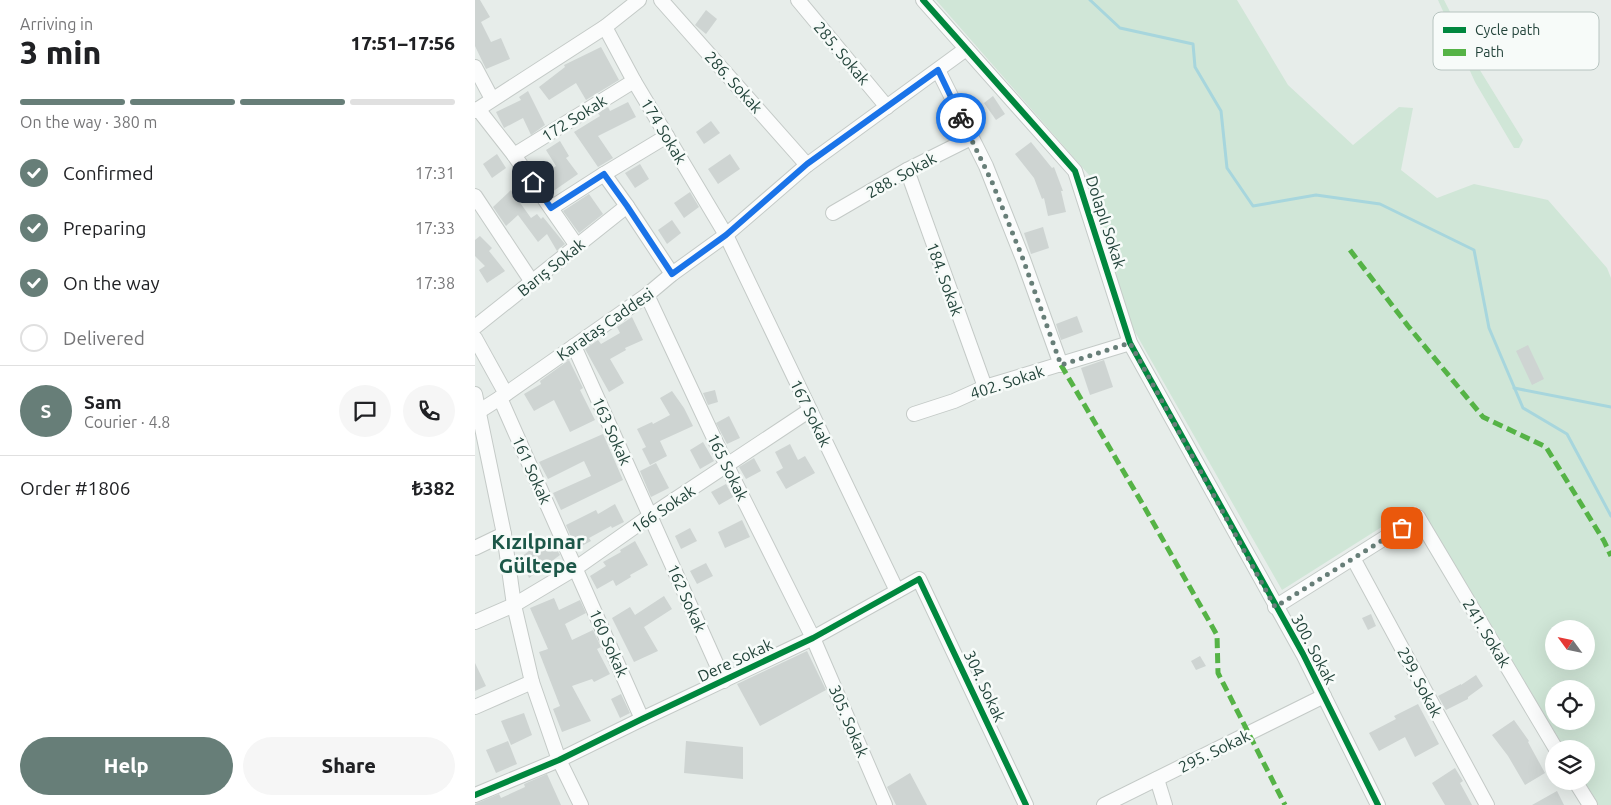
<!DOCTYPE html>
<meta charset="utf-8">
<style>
:root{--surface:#fff;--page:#f6f6f6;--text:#202124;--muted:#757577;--line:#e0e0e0;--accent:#677e78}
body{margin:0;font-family:Ubuntu,sans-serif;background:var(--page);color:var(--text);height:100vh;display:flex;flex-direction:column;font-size:19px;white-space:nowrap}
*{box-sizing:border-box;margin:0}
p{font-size:16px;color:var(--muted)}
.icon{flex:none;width:28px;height:28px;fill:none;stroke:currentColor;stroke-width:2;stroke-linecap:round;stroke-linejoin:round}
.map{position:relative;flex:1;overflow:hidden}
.details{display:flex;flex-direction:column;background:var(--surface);width:475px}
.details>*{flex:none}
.needle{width:32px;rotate:303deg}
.fabs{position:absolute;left:1070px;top:620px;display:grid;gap:10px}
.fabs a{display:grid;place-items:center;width:50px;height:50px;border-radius:50%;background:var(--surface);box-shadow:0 5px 20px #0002;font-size:25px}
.pin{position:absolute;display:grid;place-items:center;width:42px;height:42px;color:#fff;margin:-21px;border-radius:10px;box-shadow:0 2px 8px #0006}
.courier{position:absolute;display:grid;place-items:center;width:50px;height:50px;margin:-25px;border:4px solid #1a73e8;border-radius:50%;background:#fff;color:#222;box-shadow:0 1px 6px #0007}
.headline em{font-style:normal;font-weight:800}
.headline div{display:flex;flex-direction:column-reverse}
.headline{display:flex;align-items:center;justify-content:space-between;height:85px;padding:0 20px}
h1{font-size:32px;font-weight:800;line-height:38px}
.bar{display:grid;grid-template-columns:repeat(4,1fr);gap:8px 5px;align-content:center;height:60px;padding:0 20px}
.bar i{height:6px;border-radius:4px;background:var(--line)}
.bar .active{background:var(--accent)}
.bar p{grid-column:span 4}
.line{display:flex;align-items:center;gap:12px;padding:0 20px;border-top:1px solid var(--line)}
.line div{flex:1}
.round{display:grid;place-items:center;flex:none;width:52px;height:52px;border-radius:26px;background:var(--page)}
ol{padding:0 20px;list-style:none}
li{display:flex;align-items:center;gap:15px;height:55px}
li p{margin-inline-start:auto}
li .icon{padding:5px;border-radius:50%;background:var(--accent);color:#fff;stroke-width:4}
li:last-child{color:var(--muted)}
li i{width:28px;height:28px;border:2px solid var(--line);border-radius:50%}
.primary-button{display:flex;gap:10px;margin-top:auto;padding:10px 20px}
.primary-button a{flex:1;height:58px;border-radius:30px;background:var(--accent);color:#fff;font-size:20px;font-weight:800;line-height:58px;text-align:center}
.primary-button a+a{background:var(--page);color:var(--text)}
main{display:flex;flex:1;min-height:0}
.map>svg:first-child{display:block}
</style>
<main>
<section class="details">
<div class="headline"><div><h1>3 min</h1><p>Arriving in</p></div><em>17:51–17:56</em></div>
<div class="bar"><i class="active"></i><i class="active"></i><i class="active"></i><i></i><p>On the way · 380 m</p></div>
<ol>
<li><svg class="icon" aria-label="check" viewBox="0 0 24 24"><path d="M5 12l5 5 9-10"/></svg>Confirmed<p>17:31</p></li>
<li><svg class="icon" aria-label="check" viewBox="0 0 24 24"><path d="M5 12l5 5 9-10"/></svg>Preparing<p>17:33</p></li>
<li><svg class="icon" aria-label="check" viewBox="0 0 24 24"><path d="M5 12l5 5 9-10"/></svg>On the way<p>17:38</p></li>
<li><i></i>Delivered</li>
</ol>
<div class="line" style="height:90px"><b class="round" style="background:var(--accent);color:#fff">S</b><div><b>Sam</b><p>Courier · 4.8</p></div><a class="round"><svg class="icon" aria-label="chat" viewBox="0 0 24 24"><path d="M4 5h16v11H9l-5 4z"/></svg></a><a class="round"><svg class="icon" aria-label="phone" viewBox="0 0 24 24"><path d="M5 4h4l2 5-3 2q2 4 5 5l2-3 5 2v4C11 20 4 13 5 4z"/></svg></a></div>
<div class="line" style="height:65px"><div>Order #1806</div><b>₺382</b></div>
<div class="primary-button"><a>Help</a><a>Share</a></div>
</section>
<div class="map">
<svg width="1136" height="805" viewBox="0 0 1136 805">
<rect width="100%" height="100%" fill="#e7edea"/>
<!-- green -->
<g fill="#d0e6d7" fill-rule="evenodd">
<path d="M 461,0 L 762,0 L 813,85 L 878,145 L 924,107 L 938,108 L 926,170 L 962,198 L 999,184 L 1073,200 L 1132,268 L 1136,278 L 1136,805 L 1123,805 L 1109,781 L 1111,781 L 1111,749 L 1090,749 L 947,510 L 940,506 L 807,590 L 652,318 L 614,175 ZM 1079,629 L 1111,629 L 1111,661 L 1079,661 ZM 1079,689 L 1111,689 L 1111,721 L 1079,721 Z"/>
<path d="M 963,0 L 969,0 L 1003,67 L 1048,140 L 1044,148 L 1039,148 L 1000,82 Z"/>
</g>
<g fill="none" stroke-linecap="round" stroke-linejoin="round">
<!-- stream -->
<g stroke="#a7d6dd" stroke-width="3">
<path d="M 615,0 L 645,28 L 718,44 L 720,67 L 746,111 L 752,168 L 778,206 L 841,195 L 905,204 L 999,250 L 1014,328 L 1048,408 L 1092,434 L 1136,516"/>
<path d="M 1039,388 L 1136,407"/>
</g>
</g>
<!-- building -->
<g fill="#ced4d2">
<path d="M 0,0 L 5,0 L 15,17 L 6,22 L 16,42 L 26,38 L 35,59 L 11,69 L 0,46 Z"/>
<path d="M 231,10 L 242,19 L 231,34 L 220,25 Z"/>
<path d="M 126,47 L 144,80 L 111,100 L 101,83 L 74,100 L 64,87 L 90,67 L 89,65 Z"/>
<path d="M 53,91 L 70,125 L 56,135 L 48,118 L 29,128 L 21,112 L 46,100 L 44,97 Z"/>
<path d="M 518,96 L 530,114 L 521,120 L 509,103 Z"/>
<path d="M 153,102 L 161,117 L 123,136 L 138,158 L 123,167 L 99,132 L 125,116 L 123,113 L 133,107 L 135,111 Z"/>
<path d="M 236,121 L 245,133 L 229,144 L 221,132 Z"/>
<path d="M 85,141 L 94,156 L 91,158 L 103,174 L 77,192 L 66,177 L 81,166 L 71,150 Z"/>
<path d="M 556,142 L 577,168 L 579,167 L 588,191 L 586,191 L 591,212 L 573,216 L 569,198 L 567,199 L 559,178 L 540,154 Z"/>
<path d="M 22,154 L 31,168 L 17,178 L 8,164 Z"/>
<path d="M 255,154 L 265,169 L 243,184 L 233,169 Z"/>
<path d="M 165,164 L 174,179 L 160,188 L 150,173 Z"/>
<path d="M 36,190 L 56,218 L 62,214 L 66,219 L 68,217 L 90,244 L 82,251 L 72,234 L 63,242 L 43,215 L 31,226 L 18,207 Z"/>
<path d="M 215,192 L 224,207 L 209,218 L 199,203 Z"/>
<path d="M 114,194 L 128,214 L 104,233 L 88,211 Z"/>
<path d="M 197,220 L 206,233 L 192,244 L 183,230 Z"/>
<path d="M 568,227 L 574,248 L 556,254 L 549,233 Z"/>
<path d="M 5,236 L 17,248 L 14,251 L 30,271 L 12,283 L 4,270 L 10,266 L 0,256 L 0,240 Z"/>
<path d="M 602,316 L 608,332 L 586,340 L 581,324 Z"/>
<path d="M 157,317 L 168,340 L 150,348 L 151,350 L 135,359 L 149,383 L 134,392 L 110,349 L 123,340 L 126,344 L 145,333 L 142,327 Z"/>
<path d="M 1053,345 L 1069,379 L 1057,385 L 1041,351 Z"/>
<path d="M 94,360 L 108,388 L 105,390 L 120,420 L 95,432 L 79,400 L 59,411 L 49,394 L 66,384 L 65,381 Z"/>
<path d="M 629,360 L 638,387 L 615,395 L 606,368 Z"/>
<path d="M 240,390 L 243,402 L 233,405 L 228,393 Z"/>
<path d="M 197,391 L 209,408 L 218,426 L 185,441 L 192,456 L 175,465 L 167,449 L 171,447 L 162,429 L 177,422 L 178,424 L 195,415 L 185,398 Z"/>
<path d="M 254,416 L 265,438 L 252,444 L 241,423 Z"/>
<path d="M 128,434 L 148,480 L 86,510 L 78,493 L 116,476 L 109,461 L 73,479 L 64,462 Z"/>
<path d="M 228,442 L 239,461 L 225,469 L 215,450 Z"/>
<path d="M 315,444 L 323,460 L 330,456 L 340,473 L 311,489 L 301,472 L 308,468 L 300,452 Z"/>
<path d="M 279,458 L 286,471 L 271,479 L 264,467 Z"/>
<path d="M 181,463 L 194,488 L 176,497 L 165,471 Z"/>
<path d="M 251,484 L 258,497 L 244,505 L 236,492 Z"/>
<path d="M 140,504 L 149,522 L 137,528 L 136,526 L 114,538 L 116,541 L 101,549 L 91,525 L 121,510 L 123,514 Z"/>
<path d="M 267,520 L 275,537 L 250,548 L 243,532 Z"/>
<path d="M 215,528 L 222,541 L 206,549 L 200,536 Z"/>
<path d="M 74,536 L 85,555 L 54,578 L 46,557 Z"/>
<path d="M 160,541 L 173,565 L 155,575 L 156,577 L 141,586 L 138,580 L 122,589 L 115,576 L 131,566 L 128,562 L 146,552 L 145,550 Z"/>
<path d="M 231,563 L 238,576 L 222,584 L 215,571 Z"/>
<path d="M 189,596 L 197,609 L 169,627 L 183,651 L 159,662 L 137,618 L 155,607 L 160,615 Z"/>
<path d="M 79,598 L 84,610 L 105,600 L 111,613 L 90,624 L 97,640 L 118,630 L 126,647 L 122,649 L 135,674 L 119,682 L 117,679 L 97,686 L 116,721 L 87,732 L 78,709 L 85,706 L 64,652 L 73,649 L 55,608 Z"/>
<path d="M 896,614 L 901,626 L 893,630 L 887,618 Z"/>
<path d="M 332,651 L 351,690 L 285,726 L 262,684 Z"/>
<path d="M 725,656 L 731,666 L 721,670 L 716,661 Z"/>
<path d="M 0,663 L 11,686 L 0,691 Z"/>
<path d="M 1001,675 L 1008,686 L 993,697 L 993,699 L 971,710 L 963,696 L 986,684 L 986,685 Z"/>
<path d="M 146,694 L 155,713 L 145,718 L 136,699 Z"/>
<path d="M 943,704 L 964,744 L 940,757 L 930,737 L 904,751 L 894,733 L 921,719 L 919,716 Z"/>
<path d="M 49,713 L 57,735 L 36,745 L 26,721 Z"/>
<path d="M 1039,720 L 1054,741 L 1053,742 L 1070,773 L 1050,785 L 1033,756 L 1017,735 Z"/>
<path d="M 33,741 L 42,764 L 21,773 L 11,750 Z"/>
<path d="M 211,741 L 268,747 L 268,779 L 209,773 Z"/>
<path d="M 980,768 L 988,781 L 985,783 L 997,805 L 970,805 L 957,783 Z"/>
<path d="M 435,773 L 452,805 L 421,805 L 412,787 Z"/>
<path d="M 72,774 L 86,805 L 0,805 L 0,804 L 24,794 L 26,798 L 50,787 L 49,784 Z"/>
<path d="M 1082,791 L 1089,805 L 1057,805 Z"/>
</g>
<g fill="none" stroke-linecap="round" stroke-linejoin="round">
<defs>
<g id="minor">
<path d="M 186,0 L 332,165"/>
<path d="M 323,0 L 412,107"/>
<path d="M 448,0 L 600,171 L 655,343 L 828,654 L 903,805"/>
<path d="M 130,27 L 159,81 L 251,235 L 422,591"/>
<path d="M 0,67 L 17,99"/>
<path d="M 463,70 L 511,166 L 548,259 L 586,365"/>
<path d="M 3,109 L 39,155 L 102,246"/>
<path d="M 0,111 L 130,27 L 164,0"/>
<path d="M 39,155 L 159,81"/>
<path d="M 432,170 L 510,387"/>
<path d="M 129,174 L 152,206 L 197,274"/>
<path d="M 0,196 L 57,282"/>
<path d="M 76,208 L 129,174 L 192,136"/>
<path d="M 358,213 L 432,170 L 496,138"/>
<path d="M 172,295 L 252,466 L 338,638 L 410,805"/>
<path d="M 0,327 L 152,206"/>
<path d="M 0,338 L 31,394"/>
<path d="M 99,346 L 249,681"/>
<path d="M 0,394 L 29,534 L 39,605 L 57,682 L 84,760 L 106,805"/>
<path d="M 25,398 L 167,719"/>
<path d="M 3,412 L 25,398 L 172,295 L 197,274 L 251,235 L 332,165 L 491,49"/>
<path d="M 439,414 L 479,401 L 510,387 L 655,343"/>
<path d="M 0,548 L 29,534"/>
<path d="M 878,558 L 1012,805"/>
<path d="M 800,607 L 943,517 L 1081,749"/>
<path d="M 0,622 L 39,605 L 101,568 L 175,516 L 335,410"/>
<path d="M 0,707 L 57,682"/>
<path d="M 682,779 L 690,805"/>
<path d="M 1100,781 L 1115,805"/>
<path d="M 0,795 L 84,760 L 167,719 L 338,638 L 444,579 L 551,805"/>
<path d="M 629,805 L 849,696"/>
</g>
</defs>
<!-- minor casing -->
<use href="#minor" stroke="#c4cac7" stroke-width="16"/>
<!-- minor -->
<use href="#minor" stroke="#fbfcfc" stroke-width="14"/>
<!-- quiet -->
<g stroke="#55b346" stroke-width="5" stroke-dasharray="10 5" stroke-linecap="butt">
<path d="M 875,250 L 933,326 L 1008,417 L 1071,447 L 1129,541 L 1136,556"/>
<path d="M 586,365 L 667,503 L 742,635 L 743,673 L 810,805"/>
</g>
<defs>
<g id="cycleway">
<path d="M 448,0 L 600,171 L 655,343 L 828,654 L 903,805"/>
<path d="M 0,795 L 84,760 L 167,719 L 338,638 L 444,579 L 551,805"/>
</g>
</defs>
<!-- cycleway casing -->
<use href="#cycleway" stroke="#f7fbf9" stroke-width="9"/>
<!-- cycleway -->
<use href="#cycleway" stroke="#00873e" stroke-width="6"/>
</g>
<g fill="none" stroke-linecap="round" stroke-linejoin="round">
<!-- done -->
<path stroke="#677e78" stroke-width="5" stroke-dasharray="0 9" d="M 486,118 L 517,182 L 548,259 L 586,365 L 655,343 L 800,607 L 927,528"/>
<!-- route -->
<path stroke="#1a73e8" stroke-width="6" d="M 58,182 L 76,208 L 129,174 L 152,206 L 197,274 L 251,235 L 332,164 L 463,70 L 486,118"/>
</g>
<g text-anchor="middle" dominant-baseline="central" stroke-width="5" stroke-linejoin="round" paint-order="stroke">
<!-- street labels -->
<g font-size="16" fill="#22433a" stroke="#f7fbf9">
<text transform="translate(367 53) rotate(50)">285. Sokak</text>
<text transform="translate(259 82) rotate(48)">286. Sokak</text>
<text transform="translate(99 118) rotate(-32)">172 Sokak</text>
<text transform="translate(189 131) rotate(59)">174 Sokak</text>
<text transform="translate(426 175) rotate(-29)">288. Sokak</text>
<text transform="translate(631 222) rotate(72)">Dolaplı Sokak</text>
<text transform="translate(76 267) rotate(-39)">Barış Sokak</text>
<text transform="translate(470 279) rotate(70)">184. Sokak</text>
<text transform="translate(130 324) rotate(-35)">Karataş Caddesi</text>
<text transform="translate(532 382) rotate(-18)">402. Sokak</text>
<text transform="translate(336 413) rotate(64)">167 Sokak</text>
<text transform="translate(137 431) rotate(66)">163 Sokak</text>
<text transform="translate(253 467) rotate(64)">165 Sokak</text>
<text transform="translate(57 470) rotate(66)">161 Sokak</text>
<text transform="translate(188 509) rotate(-34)">166 Sokak</text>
<text transform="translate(212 598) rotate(66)">162 Sokak</text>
<text transform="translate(1012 633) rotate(59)">241. Sokak</text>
<text transform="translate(134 643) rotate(66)">160 Sokak</text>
<text transform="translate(839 649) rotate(62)">300. Sokak</text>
<text transform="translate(260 660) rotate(-25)">Dere Sokak</text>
<text transform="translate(945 682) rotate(62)">299. Sokak</text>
<text transform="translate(510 686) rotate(65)">304. Sokak</text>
<text transform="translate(374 721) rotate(67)">305. Sokak</text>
<text transform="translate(739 751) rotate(-26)">295. Sokak</text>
</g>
<!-- district labels -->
<g font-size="21" font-weight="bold" fill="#1c5748" stroke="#f7fbf9">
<text x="63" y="541">Kızılpınar<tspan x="63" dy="24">Gültepe</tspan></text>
</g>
</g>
<!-- legend -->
<rect x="958" y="12" width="166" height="58" rx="8" fill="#f7fbf9" stroke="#b7c4c0" stroke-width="1"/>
<rect x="968" y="27" width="23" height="6" fill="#00873e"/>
<rect x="968" y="49" width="23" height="7" fill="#55b346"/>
<g font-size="14" fill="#22433a">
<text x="1000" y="35">Cycle path</text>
<text x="1000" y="57">Path</text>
</g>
</svg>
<div class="fabs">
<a><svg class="needle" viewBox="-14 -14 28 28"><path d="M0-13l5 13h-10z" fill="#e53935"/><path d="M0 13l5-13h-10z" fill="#757577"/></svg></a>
<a><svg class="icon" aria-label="locate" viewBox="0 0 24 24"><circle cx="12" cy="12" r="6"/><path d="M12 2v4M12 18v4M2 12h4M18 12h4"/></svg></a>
<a><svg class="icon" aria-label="layers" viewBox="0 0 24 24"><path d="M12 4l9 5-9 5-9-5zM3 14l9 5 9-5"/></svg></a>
</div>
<div class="pin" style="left:927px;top:528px;background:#ea580c"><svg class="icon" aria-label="bag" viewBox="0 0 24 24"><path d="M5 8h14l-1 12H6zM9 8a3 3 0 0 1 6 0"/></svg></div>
<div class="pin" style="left:58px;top:182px;background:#1f2937"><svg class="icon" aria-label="home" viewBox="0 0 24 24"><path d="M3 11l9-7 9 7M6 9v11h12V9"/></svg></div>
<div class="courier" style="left:486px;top:118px"><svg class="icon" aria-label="bike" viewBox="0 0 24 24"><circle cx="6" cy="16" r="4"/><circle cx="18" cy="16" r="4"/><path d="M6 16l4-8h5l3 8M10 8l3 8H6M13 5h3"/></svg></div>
</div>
</main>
